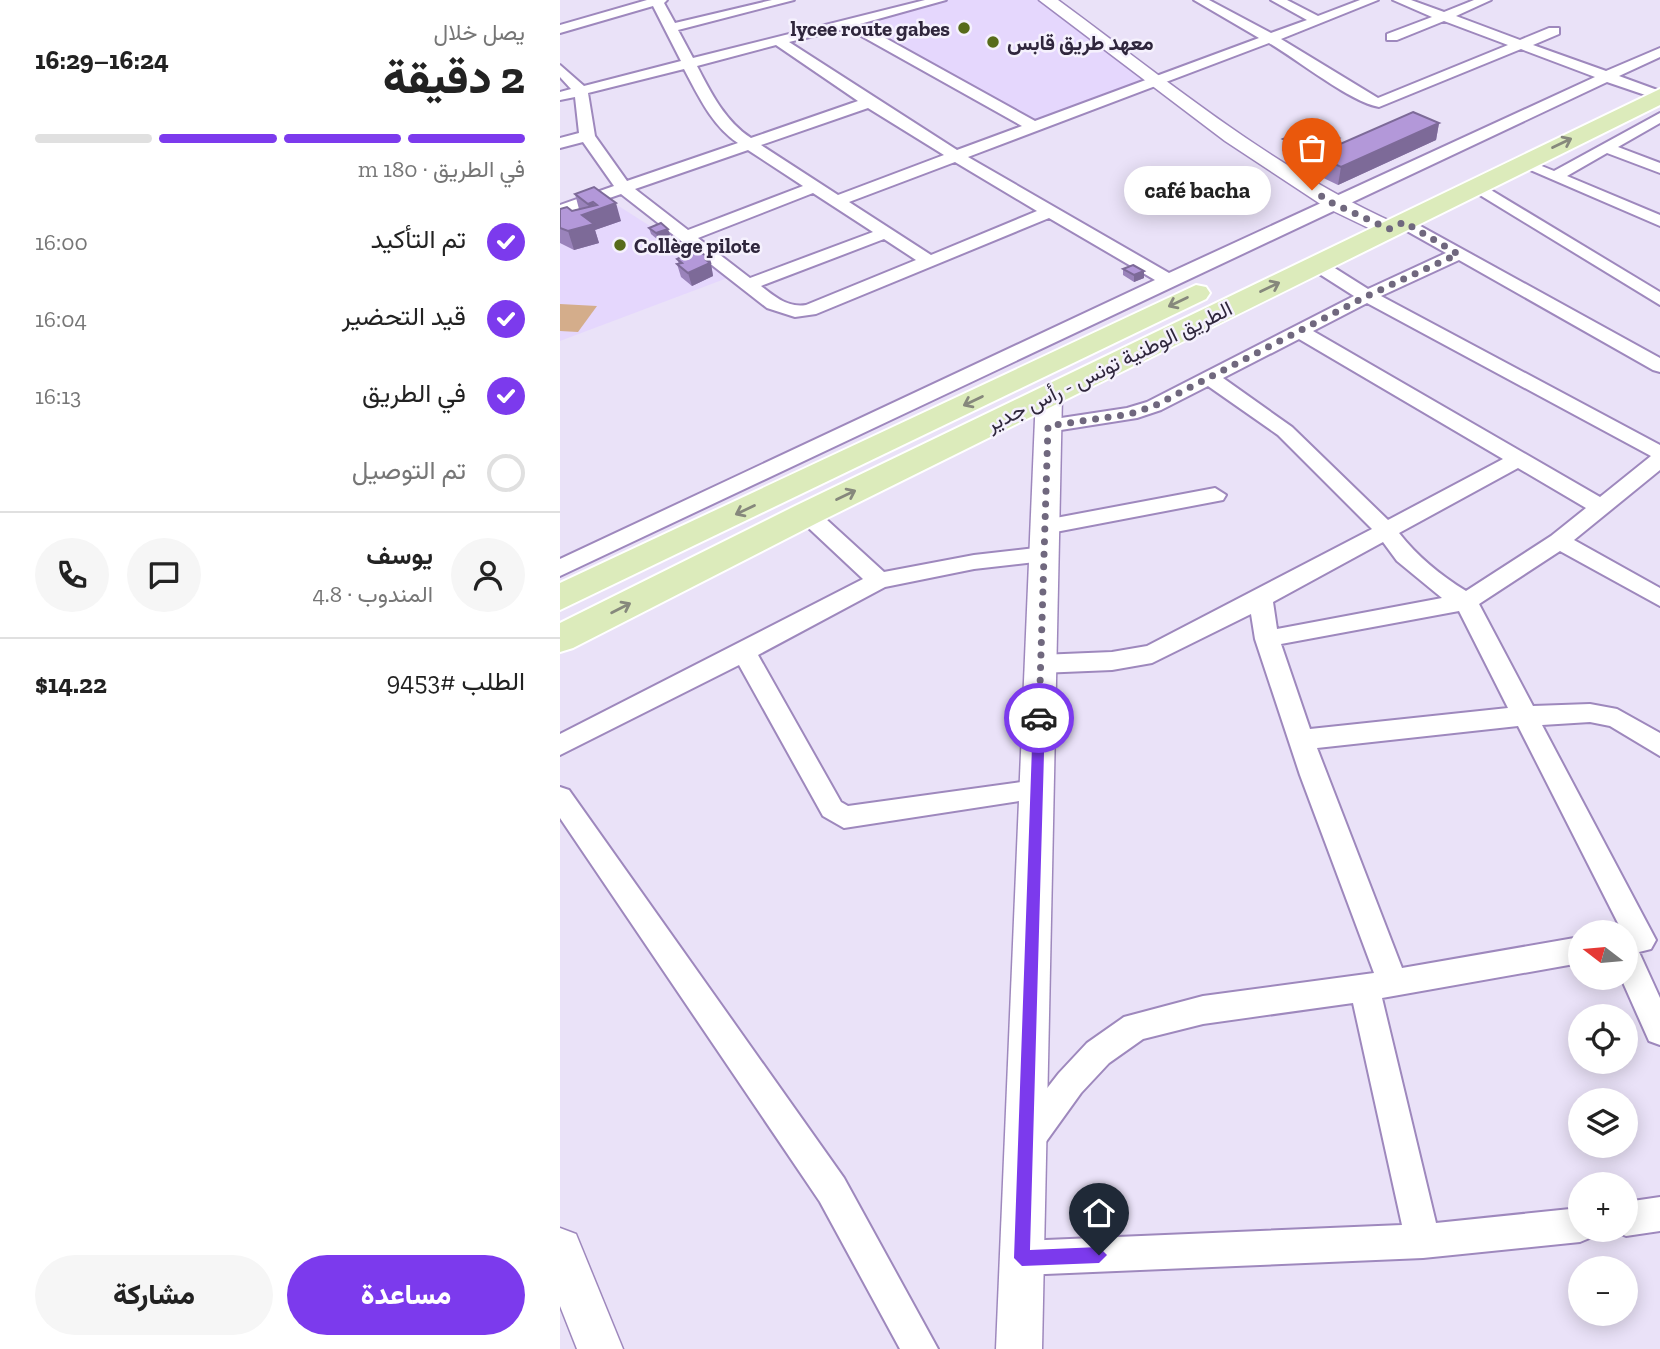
<!DOCTYPE html>
<html lang="ar">
<meta charset="utf-8">
<style>
:root{--surface:#fff;--page:#f6f6f6;--text:#222;--muted:#767676;--line:#e0e0e0;--accent:#7c3aed}
body{margin:0;font-family:"Zilla Slab",Vazirmatn,serif;background:var(--page);color:var(--text);direction:rtl;height:100vh;display:flex;flex-direction:column;font-size:26px;white-space:nowrap}
*{box-sizing:border-box;margin:0}
p{font-size:23px;color:var(--muted)}
.icon{flex:none;width:38px;height:38px;fill:none;stroke:currentColor;stroke-width:2;stroke-linecap:round;stroke-linejoin:round}
.map{position:relative;flex:1;overflow:hidden;direction:ltr}
.sheet{display:flex;flex-direction:column;background:var(--surface);width:560px}
.sheet>*{flex:none}
.needle{width:46px;rotate:286deg}
.fabs{position:absolute;left:1008px;top:920px;display:grid;gap:14px}
.fabs a{display:grid;place-items:center;width:70px;height:70px;border-radius:50%;background:var(--surface);box-shadow:0 4px 18px #0003;font-size:35px}
.pin{position:absolute;display:grid;place-items:center;width:60px;height:60px;color:#fff;margin:-72px -30px;border-radius:50% 50% 50% 0;rotate:-45deg;box-shadow:0 0 7px #0007}
.pin .icon{rotate:45deg}
.courier{position:absolute;display:grid;place-items:center;width:70px;height:70px;margin:-35px;border:5px solid #7c3aed;border-radius:50%;background:#fff;color:#222;box-shadow:0 2px 9px #0007}
.bubble{position:absolute;height:49px;border-radius:24px;background:var(--surface);box-shadow:0 4px 18px #0003;font-size:23px;font-weight:800;line-height:49px;text-align:center;direction:rtl}
.overview em{font-style:normal;font-weight:800}
.overview div{display:flex;flex-direction:column-reverse}
.overview{display:flex;align-items:center;justify-content:space-between;height:119px;padding:0 35px}
h1{font-size:46px;font-weight:800;line-height:52px}
.bar{display:grid;grid-template-columns:repeat(4,1fr);gap:10px 7px;align-content:center;height:84px;padding:0 35px}
.bar i{height:9px;border-radius:5px;background:var(--line)}
.bar .on{background:var(--accent)}
.bar p{grid-column:span 4}
.line{display:flex;align-items:center;gap:18px;padding:0 35px;border-top:2px solid var(--line)}
.line div{flex:1}
.round{display:grid;place-items:center;flex:none;width:74px;height:74px;border-radius:37px;background:var(--page)}
ol{padding:0 35px;list-style:none}
li{display:flex;align-items:center;gap:21px;height:77px}
li p{margin-inline-start:auto}
li .icon{padding:7px;border-radius:50%;background:var(--accent);color:#fff;stroke-width:4}
li:last-child{color:var(--muted)}
li i{width:38px;height:38px;border:4px solid var(--line);border-radius:50%}
.button{display:flex;gap:14px;margin-top:auto;padding:14px 35px}
.button a{flex:1;height:80px;border-radius:42px;background:var(--accent);color:#fff;font-size:28px;font-weight:800;line-height:80px;text-align:center}
.button a+a{background:var(--page);color:var(--text)}
main{display:flex;flex:1;min-height:0}
.map>svg:first-child{display:block}
</style>
<main>
<div class="map">
<svg width="1100" height="1349" viewBox="0 0 1100 1349">
<rect width="100%" height="100%" fill="#eae2f8"/>
<!-- built -->
<g fill="#e5d7fd">
<path d="M 380,0 L 486,0 L 586,79 L 468,123 L 288,23 Z"/>
<path d="M 46,198 L 170,277 L 0,341 L 0,213 Z"/>
</g>
<!-- green -->
<path fill="#d4ad8b" d="M 0,304 L 37,306 L 18,332 L 0,331 Z"/>
<g fill="none" stroke-linecap="round" stroke-linejoin="round">
<defs>
<g id="minor">
<path d="M 87,0 L 107,0 L 104,3 L 115,23 L 212,0 L 234,0 L 118,30 L 133,58 L 365,0 L 386,0 L 300,24 L 475,121 L 699,38 L 634,0 L 649,0 L 711,33 L 747,20 L 711,0 L 727,0 L 758,16 L 800,0 L 818,0 L 721,39 L 818,98 L 948,45 L 884,21 L 837,40 L 827,40 L 827,34 L 872,17 L 833,0 L 851,0 L 884,12 L 914,0 L 931,0 L 896,16 L 960,40 L 989,28 L 999,28 L 999,34 L 973,45 L 1046,71 L 1100,48 L 1100,57 L 1059,76 L 1100,91 L 1100,100 L 1047,82 L 0,576 L 0,559 L 595,280 L 489,218 L 256,314 L 235,317 L 207,308 L 61,194 L 0,215 L 0,205 L 54,186 L 23,142 L 0,148 L 0,138 L 19,133 L 15,97 L 0,100 L 0,92 L 11,89 L 0,77 L 0,65 L 24,86 L 121,61 L 93,6 L 0,33 L 0,25 ZM 287,28 L 462,126 L 397,150 L 229,42 ZM 709,43 C 738,60 790,102 819,107 L 961,49 L 1035,77 L 609,273 L 408,157 ZM 216,45 L 298,101 L 191,138 C 165,121 151,93 137,66 ZM 124,69 C 138,95 152,126 178,143 L 67,181 L 35,136 L 28,93 ZM 308,108 L 384,155 L 278,195 L 201,145 ZM 188,150 L 243,186 L 128,230 L 75,189 ZM 395,162 L 477,211 L 371,255 L 289,202 ZM 253,193 L 313,232 L 190,278 L 138,238 ZM 324,239 L 356,260 L 246,305 C 228,308 215,297 201,286 Z"/>
<path d="M 1100,113 L 1100,123 L 1058,147 L 1100,163 L 1100,173 L 1047,153 L 1007,176 L 1100,215 L 1100,226 L 954,163 L 962,158 L 994,171 Z"/>
<path d="M 916,181 L 1100,292 L 1100,305 L 910,189 L 910,183 Z"/>
<path d="M 844,217 L 1100,358 L 1100,372 L 1093,370 L 899,260 L 821,296 L 1100,445 L 1100,470 L 1014,540 L 1100,588 L 1100,606 L 1000,551 L 919,604 L 973,706 L 1030,704 L 1057,709 L 1100,733 L 1100,756 L 1050,726 L 1030,722 L 982,725 L 1096,940 L 1091,949 L 1079,952 L 1100,998 L 1100,1045 L 1089,1041 L 1061,978 L 1066,978 L 1066,943 L 1068,944 L 1066,933 L 1063,933 L 958,726 L 757,748 L 842,968 L 1020,937 L 1020,963 L 822,998 L 876,1223 L 1020,1208 L 1020,1230 L 1035,1230 L 1032,1237 L 1020,1242 L 863,1258 L 462,1275 L 450,1270 L 445,1258 L 450,1246 L 462,1241 L 842,1225 L 793,1003 L 643,1024 L 583,1039 L 549,1063 L 521,1093 L 480,1150 L 468,1155 L 456,1150 L 452,1139 L 456,1128 L 499,1073 L 527,1043 L 564,1017 L 643,996 L 814,973 L 740,775 L 695,639 L 691,614 L 592,663 L 552,670 L 480,673 L 471,670 L 468,664 L 471,658 L 480,655 L 552,652 L 587,646 L 812,529 L 718,435 L 648,386 L 601,410 L 577,418 L 488,432 L 478,426 L 488,420 L 567,408 L 587,402 L 794,296 L 750,268 L 747,264 L 750,260 L 762,260 L 808,289 L 886,253 L 838,226 L 836,222 ZM 807,303 L 1091,456 L 1040,497 L 753,331 ZM 739,339 L 943,459 L 828,520 L 732,427 L 663,378 ZM 958,468 L 1026,508 L 991,536 L 906,591 C 880,575 858,557 839,533 ZM 823,542 L 837,561 L 882,598 L 717,629 L 713,602 ZM 899,611 L 948,708 L 750,729 L 721,644 Z"/>
<path d="M 655,488 L 666,495 L 663,500 L 485,534 L 477,532 L 474,527 L 477,522 L 485,520 Z"/>
<path d="M 247,507 L 255,509 L 324,572 L 414,555 L 484,547 L 492,549 L 495,554 L 492,559 L 484,561 L 414,569 L 325,587 L 198,655 L 281,802 L 288,806 L 476,780 L 485,783 L 489,790 L 485,797 L 284,828 L 263,816 L 179,665 L 0,755 L 0,734 L 303,579 L 239,519 L 236,514 Z"/>
<path d="M 0,787 L 9,790 L 284,1178 L 378,1349 L 340,1349 L 260,1202 L 0,818 Z"/>
<path d="M 1100,1197 L 1100,1231 L 1066,1236 L 1054,1231 L 1066,1230 L 1066,1202 Z"/>
</g>
<g id="tertiary">
<path d="M 479,0 L 498,0 C 607,80 713,169 837,224 L 840,229 L 837,234 L 821,234 L 765,207 L 665,141 Z"/>
<path d="M 489,387 L 498,390 L 502,395 L 482,1349 L 436,1349 L 476,395 L 480,390 Z"/>
<path d="M 0,1228 L 16,1234 L 63,1349 L 17,1349 L 0,1306 Z"/>
</g>
<g id="primary">
<path d="M 1100,89 L 1100,105 L 259,522 L 13,648 L 0,652 L 0,623 L 235,506 Z"/>
<path d="M 636,285 L 646,287 L 650,293 L 646,299 L 0,610 L 0,583 Z"/>
</g>
</defs>
<!-- minor casing -->
<use href="#minor" stroke="#9e88bd" stroke-width="4"/>
<!-- tertiary casing -->
<use href="#tertiary" stroke="#9e88bd" stroke-width="3"/>
<!-- primary casing -->
<use href="#primary" stroke="#fff" stroke-width="4"/>
<!-- minor -->
<use href="#minor" fill="#fff" fill-rule="evenodd"/>
<!-- tertiary -->
<use href="#tertiary" fill="#fff" fill-rule="evenodd"/>
<!-- primary -->
<use href="#primary" fill="#dcebbb" fill-rule="evenodd"/>
</g>
<!-- wall -->
<g fill="#9a83bb">
<path d="M 879,123 L 876,140 L 778,185 L 753,173 L 754,165 L 722,151 L 723,139 L 755,135 L 754,140 L 778,145 Z"/>
<path d="M 34,187 L 61,221 L 35,230 L 39,243 L 14,250 L 0,243 L 0,209 L 12,211 L 19,209 L 15,194 Z"/>
<path d="M 89,228 L 110,235 L 98,240 L 91,234 Z"/>
<path d="M 150,258 L 153,276 L 132,286 L 121,277 L 117,264 L 119,264 L 117,259 Z"/>
<path d="M 563,269 L 584,271 L 584,278 L 574,282 L 563,275 Z"/>
</g>
<!-- shaded-wall -->
<g fill="#7d6a98">
<path d="M 879,123 L 876,140 L 778,185 L 781,167 Z"/>
<path d="M 779,138 L 777,150 L 751,157 L 751,151 Z"/>
<path d="M 33,202 L 36,210 L 56,203 L 61,221 L 35,230 L 39,243 L 14,250 L 8,231 L 22,215 L 30,212 L 28,204 Z"/>
<path d="M 108,229 L 110,235 L 98,240 L 96,233 Z"/>
<path d="M 150,258 L 153,276 L 132,286 L 128,273 L 146,260 Z"/>
<path d="M 584,271 L 584,278 L 574,282 L 574,275 Z"/>
</g>
<!-- building -->
<g fill="#b398d9" stroke="#7d6a98" stroke-width="2">
<path d="M 853,112 L 879,123 L 781,167 L 755,155 Z"/>
<path d="M 743,130 L 755,135 L 749,137 L 754,140 L 767,133 L 779,138 L 751,151 L 723,139 Z"/>
<path d="M 34,187 L 56,203 L 22,215 L 34,224 L 8,231 L 0,228 L 0,209 L 7,207 L 12,211 L 37,205 L 33,202 L 28,204 L 15,194 Z"/>
<path d="M 101,223 L 108,229 L 96,233 L 89,228 Z"/>
<path d="M 136,250 L 150,258 L 146,260 L 150,263 L 128,273 L 117,264 L 122,263 L 117,259 Z"/>
<path d="M 573,265 L 584,271 L 574,275 L 563,269 Z"/>
</g>
<!-- one-way arrows -->
<defs><path id="oneway-shaft" d="M-6 0H5M1.5-3L5.5 0L1.5 3" fill="none" stroke-width="1.6" stroke-linecap="round" stroke-linejoin="round" transform="scale(1.75)"/></defs>
<g stroke="#86887c">
<use href="#oneway-shaft" transform="translate(1002 143) rotate(-26)"/>
<use href="#oneway-shaft" transform="translate(710 287) rotate(-26)"/>
<use href="#oneway-shaft" transform="translate(618 302) rotate(154)"/>
<use href="#oneway-shaft" transform="translate(413 401) rotate(154)"/>
<use href="#oneway-shaft" transform="translate(286 495) rotate(-26)"/>
<use href="#oneway-shaft" transform="translate(185 510) rotate(154)"/>
<use href="#oneway-shaft" transform="translate(61 608) rotate(-27)"/>
</g>
<!-- route -->
<path fill="#7c3aed" d="M 479,713 L 485,718 L 470,1250 L 539,1247 L 547,1255 L 539,1263 L 462,1266 L 454,1258 L 473,718 Z"/>
<g fill="none" stroke-linecap="round" stroke-linejoin="round">
<!-- done -->
<path stroke="#70687e" stroke-width="7" stroke-dasharray="0 12.6" d="M 479,718 L 488,426 L 570,414 L 594,406 L 807,296 L 898,254 L 844,222 L 829,229 L 772,203 L 752,190"/>
</g>
<!-- markers -->
<g fill="#576b1a" stroke="#f5f1fd" stroke-width="2.5">
<circle cx="404" cy="28" r="7"/>
<circle cx="433" cy="42" r="7"/>
<circle cx="60" cy="245" r="7"/>
</g>
<g text-anchor="middle" dominant-baseline="central" stroke-width="5" stroke-linejoin="round" paint-order="stroke">
<!-- far-poi labels -->
<g font-size="21" font-weight="bold" fill="#2f263c" stroke="#f5f1fd" text-anchor="start">
<text x="390" y="28" text-anchor="end">lycee route gabes</text>
<text x="447" y="42">معهد طريق قابس</text>
<text x="74" y="245">Collège pilote</text>
</g>
<!-- far-street labels -->
<g font-size="21" fill="#2f263c" stroke="#f5f1fd">
<text transform="translate(549 366) rotate(-26)">الطريق الوطنية تونس - رأس جدير</text>
</g>
</g>
</svg>
<div class="fabs">
<a><svg class="needle" viewBox="-14 -14 28 28"><path d="M0-13l5 13h-10z" fill="#e53935"/><path d="M0 13l5-13h-10z" fill="#767676"/></svg></a>
<a><svg class="icon" aria-label="locate" viewBox="0 0 24 24"><circle cx="12" cy="12" r="6"/><path d="M12 2v4M12 18v4M2 12h4M18 12h4"/></svg></a>
<a><svg class="icon" aria-label="layers" viewBox="0 0 24 24"><path d="M12 4l9 5-9 5-9-5zM3 14l9 5 9-5"/></svg></a>
<a>+</a>
<a>−</a>
</div>
<div class="pin" style="left:752px;top:190px;background:#ea580c"><svg class="icon" aria-label="bag" viewBox="0 0 24 24"><path d="M5 8h14l-1 12H6zM9 8a3 3 0 0 1 6 0"/></svg></div>
<div class="pin" style="left:539px;top:1255px;background:#1f2937"><svg class="icon" aria-label="home" viewBox="0 0 24 24"><path d="M3 11l9-7 9 7M6 9v11h12V9"/></svg></div>
<div class="courier" style="left:479px;top:718px"><svg class="icon" aria-label="car" viewBox="0 0 24 24"><path d="M5 17H2v-5l4-1 3-4h7l3 4 3 1v5h-3M9 17h6M6 11h13"/><circle cx="7" cy="17" r="2"/><circle cx="17" cy="17" r="2"/></svg></div>
<div class="bubble" style="left:564px;top:166px;width:147px">café bacha</div>
</div>
<section class="sheet">
<div class="overview"><div><h1>2 دقيقة</h1><p>يصل خلال</p></div><em>16:24–16:29</em></div>
<div class="bar"><i class="on"></i><i class="on"></i><i class="on"></i><i></i><p>في الطريق · 180 m</p></div>
<ol>
<li><svg class="icon" aria-label="check" viewBox="0 0 24 24"><path d="M5 12l5 5 9-10"/></svg>تم التأكيد<p>16:00</p></li>
<li><svg class="icon" aria-label="check" viewBox="0 0 24 24"><path d="M5 12l5 5 9-10"/></svg>قيد التحضير<p>16:04</p></li>
<li><svg class="icon" aria-label="check" viewBox="0 0 24 24"><path d="M5 12l5 5 9-10"/></svg>في الطريق<p>16:13</p></li>
<li><i></i>تم التوصيل</li>
</ol>
<div class="line" style="height:126px"><a class="round"><svg class="icon" aria-label="person" viewBox="0 0 24 24"><circle cx="12" cy="8" r="4"/><path d="M4 21q1-7 8-7t8 7"/></svg></a><div><b>يوسف</b><p>المندوب · 4.8</p></div><a class="round"><svg class="icon" aria-label="chat" viewBox="0 0 24 24"><path d="M4 5h16v11H9l-5 4z"/></svg></a><a class="round"><svg class="icon" aria-label="phone" viewBox="0 0 24 24"><path d="M5 4h4l2 5-3 2q2 4 5 5l2-3 5 2v4C11 20 4 13 5 4z"/></svg></a></div>
<div class="line" style="height:91px"><div>الطلب #9453</div><b>$14.22</b></div>
<div class="button"><a>مساعدة</a><a>مشاركة</a></div>
</section>
</main>
